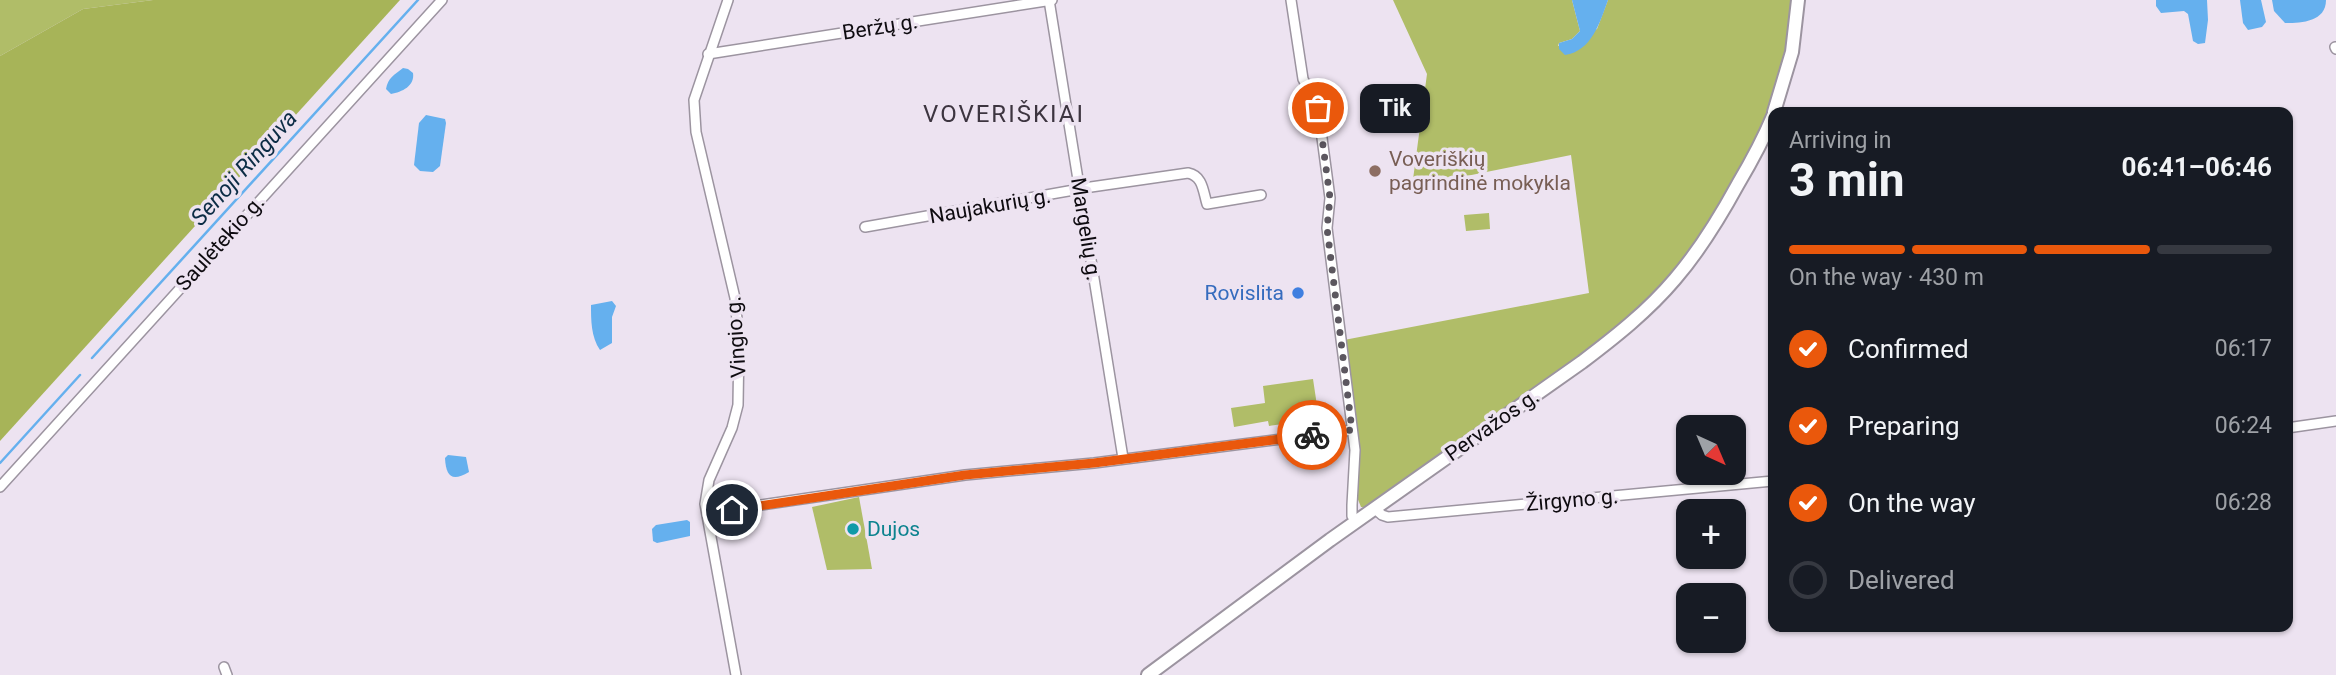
<!DOCTYPE html>
<meta charset="utf-8">
<style>
:root{--surface:#171b24;--page:#242831;--text:#f1f3f6;--muted:#9ea1a6;--line:#363941;--accent:#ea580c}
body{margin:0;font-family:Roboto,sans-serif;background:var(--page);color:var(--text);height:100vh;display:flex;flex-direction:column;font-size:26px;white-space:nowrap}
*{box-sizing:border-box;margin:0}
p{font-size:23px;color:var(--muted)}
.icon{flex:none;width:38px;height:38px;fill:none;stroke:currentColor;stroke-width:2;stroke-linecap:round;stroke-linejoin:round}
.map{position:relative;flex:1;overflow:hidden}
.sheet{position:absolute;left:1768px;top:107px;width:525px;height:525px;display:flex;flex-direction:column;background:var(--surface);border-radius:14px;box-shadow:0 2px 5px #0004}
.sheet>*{flex:none}
.needle{width:46px;rotate:136deg}
.fabs{position:absolute;left:1676px;top:415px;display:grid;gap:14px}
.fabs a{display:grid;place-items:center;width:70px;height:70px;border-radius:14px;background:var(--surface);box-shadow:0 2px 5px #0004;font-size:35px}
.pin{position:absolute;display:grid;place-items:center;width:60px;height:60px;color:#fff;margin:-30px;border:4px solid #fff;border-radius:50%;box-shadow:0 2px 7px #0007}
.courier{position:absolute;display:grid;place-items:center;width:70px;height:70px;margin:-35px;border:5px solid #ea580c;border-radius:50%;background:#fff;color:#222;box-shadow:0 2px 9px #0007}
.bubble{position:absolute;height:49px;border-radius:14px;background:var(--surface);box-shadow:0 2px 5px #0004;font-size:23px;font-weight:700;line-height:49px;text-align:center}
.summary em{font-style:normal;font-weight:700}
.summary div{display:flex;flex-direction:column-reverse}
.summary{display:flex;align-items:center;justify-content:space-between;height:119px;padding:0 21px}
h1{font-size:46px;font-weight:700;line-height:52px}
.bar{display:grid;grid-template-columns:repeat(4,1fr);gap:10px 7px;align-content:center;height:84px;padding:0 21px}
.bar i{height:9px;border-radius:5px;background:var(--line)}
.bar .on{background:var(--accent)}
.bar p{grid-column:span 4}
ol{padding:0 21px;list-style:none}
li{display:flex;align-items:center;gap:21px;height:77px}
li p{margin-inline-start:auto}
li .icon{padding:7px;border-radius:50%;background:var(--accent);color:#fff;stroke-width:4}
li:last-child{color:var(--muted)}
li i{width:38px;height:38px;border:4px solid var(--line);border-radius:50%}
.map>svg:first-child{display:block}
</style>
<div class="map">
<svg width="2336" height="675" viewBox="0 0 2336 675">
<rect width="100%" height="100%" fill="#ede3f1"/>
<!-- green -->
<g fill="#b0bd68">
<path d="M 0,0 L 153,0 L 83,9 L 0,56 Z"/>
<path d="M 1393,0 L 1572,0 L 1580,31 L 1572,39 L 1559,43 L 1558,46 L 1597,29 L 1608,0 L 1794,0 L 1784,68 L 1769,112 L 1751,152 L 1686,259 L 1650,299 L 1620,326 L 1481,428 L 1365,507 L 1361,507 L 1357,497 L 1360,458 L 1344,340 L 1589,293 L 1571,155 L 1412,187 L 1427,74 Z"/>
<path d="M 1489,213 L 1490,229 L 1466,231 L 1464,215 Z"/>
<path d="M 1313,379 L 1319,419 L 1269,426 L 1268,421 L 1234,427 L 1231,408 L 1265,403 L 1263,386 Z"/>
<path d="M 859,497 L 872,569 L 827,570 L 812,507 Z"/>
</g>
<!-- forest -->
<path fill="#a7b458" d="M 153,0 L 400,0 L 0,441 L 0,56 L 83,9 Z"/>
<!-- water -->
<g fill="#65b0ee">
<path d="M 1572,0 L 1608,0 C 1600,22 1592,51 1565,55 L 1559,49 L 1559,43 L 1572,39 L 1580,31 Z"/>
<path d="M 2156,0 L 2207,0 L 2208,20 L 2205,43 L 2198,44 L 2193,41 L 2188,14 L 2184,11 L 2161,13 L 2156,6 Z"/>
<path d="M 2240,0 L 2261,0 L 2266,22 L 2262,27 L 2248,30 L 2243,23 Z"/>
<path d="M 2272,0 L 2326,0 C 2326,22 2301,23 2285,23 L 2274,11 Z"/>
<path d="M 403,68 L 408,69 L 413,73 C 415,86 402,92 391,94 L 386,89 C 388,78 394,75 403,68 Z"/>
<path d="M 426,115 L 445,119 L 446,123 L 440,166 L 433,172 L 420,171 L 414,165 L 419,123 Z"/>
<path d="M 612,301 L 616,306 L 612,317 L 612,343 L 600,350 C 591,337 591,320 591,305 Z"/>
<path d="M 448,455 L 466,457 L 469,472 C 452,482 446,477 445,458 Z"/>
<path d="M 687,520 L 690,522 L 690,536 L 657,543 L 653,541 L 652,529 L 656,525 Z"/>
</g>
<g fill="none" stroke-linecap="round" stroke-linejoin="round">
<!-- stream -->
<g stroke="#65b0ee" stroke-width="2.5">
<path d="M 92,358 L 418,0"/>
<path d="M 0,463 L 80,375"/>
</g>
<defs>
<g id="street">
<path d="M 728,0 L 694,100 L 696,132 L 735,298 L 739,341 L 738,405 L 732,428 L 709,480 L 705,504 L 736,675"/>
<path d="M 1049,0 L 1123,458"/>
<path d="M 1291,0 L 1303,79 L 1318,108 L 1330,198 L 1327,228 L 1355,450 L 1352,505 L 1352,516 L 1355,521"/>
<path d="M 2335,47 L 2336,49"/>
<path d="M 708,54 L 1052,0"/>
<path d="M 865,227 L 1091,187 L 1188,173 C 1203,176 1203,191 1207,204 L 1261,195"/>
<path d="M 2287,428 L 2336,421"/>
<path d="M 0,487 L 442,0"/>
<path d="M 1374,508 L 1382,515 L 1388,517 L 1773,481"/>
<path d="M 707,513 L 965,475 L 1094,463 L 1352,430"/>
<path d="M 224,667 L 227,675"/>
</g>
<g id="secondary">
<path d="M 1774,112 L 1792,52 L 1798,0"/>
<path d="M 1148,675 L 1330,540 L 1582,362 C 1615,337 1648,311 1675,279 C 1700,250 1720,217 1738,184 C 1751,162 1763,140 1773,116"/>
</g>
</defs>
<!-- street casing -->
<use href="#street" stroke="#9c94a0" stroke-width="12"/>
<!-- secondary casing -->
<use href="#secondary" stroke="#9c94a0" stroke-width="16"/>
<!-- street -->
<use href="#street" stroke="#fff" stroke-width="9"/>
<!-- secondary -->
<use href="#secondary" stroke="#fff" stroke-width="12"/>
</g>
<g fill="none" stroke-linecap="round" stroke-linejoin="round">
<!-- done -->
<path stroke="#5c575f" stroke-width="7" stroke-dasharray="0 12.6" d="M 1312,435 L 1352,430 L 1327,228 L 1330,198 L 1318,108"/>
<!-- route -->
<path stroke="#ea580c" stroke-width="9" d="M 732,510 L 965,475 L 1094,463 L 1312,435"/>
</g>
<!-- markers -->
<circle fill="#8d6e63" stroke="#ede3f1" stroke-width="2.5" cx="1375" cy="171" r="7"/>
<circle fill="#3f7fe0" stroke="#ede3f1" stroke-width="2.5" cx="1298" cy="293" r="7"/>
<circle fill="#0f9aa8" stroke="#ede3f1" stroke-width="2.5" cx="853" cy="529" r="7"/>
<g text-anchor="middle" dominant-baseline="central" stroke-width="7" stroke-linejoin="round" paint-order="stroke">
<!-- street labels -->
<g font-size="21" fill="#0e0b10" stroke="#ede3f1">
<text transform="translate(880 27) rotate(-9)">Beržų g.</text>
<text transform="translate(990 206) rotate(-10)">Naujakurių g.</text>
<text transform="translate(1086 229) rotate(81)">Margelių g.</text>
<text transform="translate(220 243) rotate(-48)">Saulėtekio g.</text>
<text transform="translate(736 337) rotate(-94)">Vingio g.</text>
<text transform="translate(1492 425) rotate(-35)">Pervažos g.</text>
<text transform="translate(1572 500) rotate(-5)">Žirgyno g.</text>
</g>
<!-- education labels -->
<g font-size="21" fill="#785e54" stroke="#ede3f1" text-anchor="start">
<text x="1389" y="159">Voveriškių<tspan x="1389" dy="24">pagrindinė mokykla</tspan></text>
</g>
<!-- shop labels -->
<g font-size="21" fill="#366cbe" stroke="#ede3f1" text-anchor="end">
<text x="1284" y="293">Rovislita</text>
</g>
<!-- culture labels -->
<g font-size="21" fill="#0d838f" stroke="#ede3f1" text-anchor="start">
<text x="867" y="529">Dujos</text>
</g>
<!-- water labels -->
<g font-size="23" font-style="italic" fill="#0c2c45" stroke="#ede3f1">
<text transform="translate(244 168) rotate(-48)">Senoji Ringuva</text>
</g>
<!-- quarter labels -->
<g font-size="24" letter-spacing="2" fill="#3d3540" stroke="#ede3f1">
<text x="1004" y="114">VOVERIŠKIAI</text>
</g>
</g>
</svg>
<div class="fabs">
<a><svg class="needle" viewBox="-14 -14 28 28"><path d="M0-13l5 13h-10z" fill="#e53935"/><path d="M0 13l5-13h-10z" fill="#9ea1a6"/></svg></a>
<a>+</a>
<a>−</a>
</div>
<div class="pin" style="left:1318px;top:108px;background:#ea580c"><svg class="icon" aria-label="bag" viewBox="0 0 24 24"><path d="M5 8h14l-1 12H6zM9 8a3 3 0 0 1 6 0"/></svg></div>
<div class="pin" style="left:732px;top:510px;background:#1f2937"><svg class="icon" aria-label="home" viewBox="0 0 24 24"><path d="M3 11l9-7 9 7M6 9v11h12V9"/></svg></div>
<div class="courier" style="left:1312px;top:435px"><svg class="icon" aria-label="bike" viewBox="0 0 24 24"><circle cx="6" cy="16" r="4"/><circle cx="18" cy="16" r="4"/><path d="M6 16l4-8h5l3 8M10 8l3 8H6M13 5h3"/></svg></div>
<div class="bubble" style="left:1360px;top:84px;width:70px">Tik</div>
<section class="sheet">
<div class="summary"><div><h1>3 min</h1><p>Arriving in</p></div><em>06:41–06:46</em></div>
<div class="bar"><i class="on"></i><i class="on"></i><i class="on"></i><i></i><p>On the way · 430 m</p></div>
<ol>
<li><svg class="icon" aria-label="check" viewBox="0 0 24 24"><path d="M5 12l5 5 9-10"/></svg>Confirmed<p>06:17</p></li>
<li><svg class="icon" aria-label="check" viewBox="0 0 24 24"><path d="M5 12l5 5 9-10"/></svg>Preparing<p>06:24</p></li>
<li><svg class="icon" aria-label="check" viewBox="0 0 24 24"><path d="M5 12l5 5 9-10"/></svg>On the way<p>06:28</p></li>
<li><i></i>Delivered</li>
</ol>
</section>
</div>
